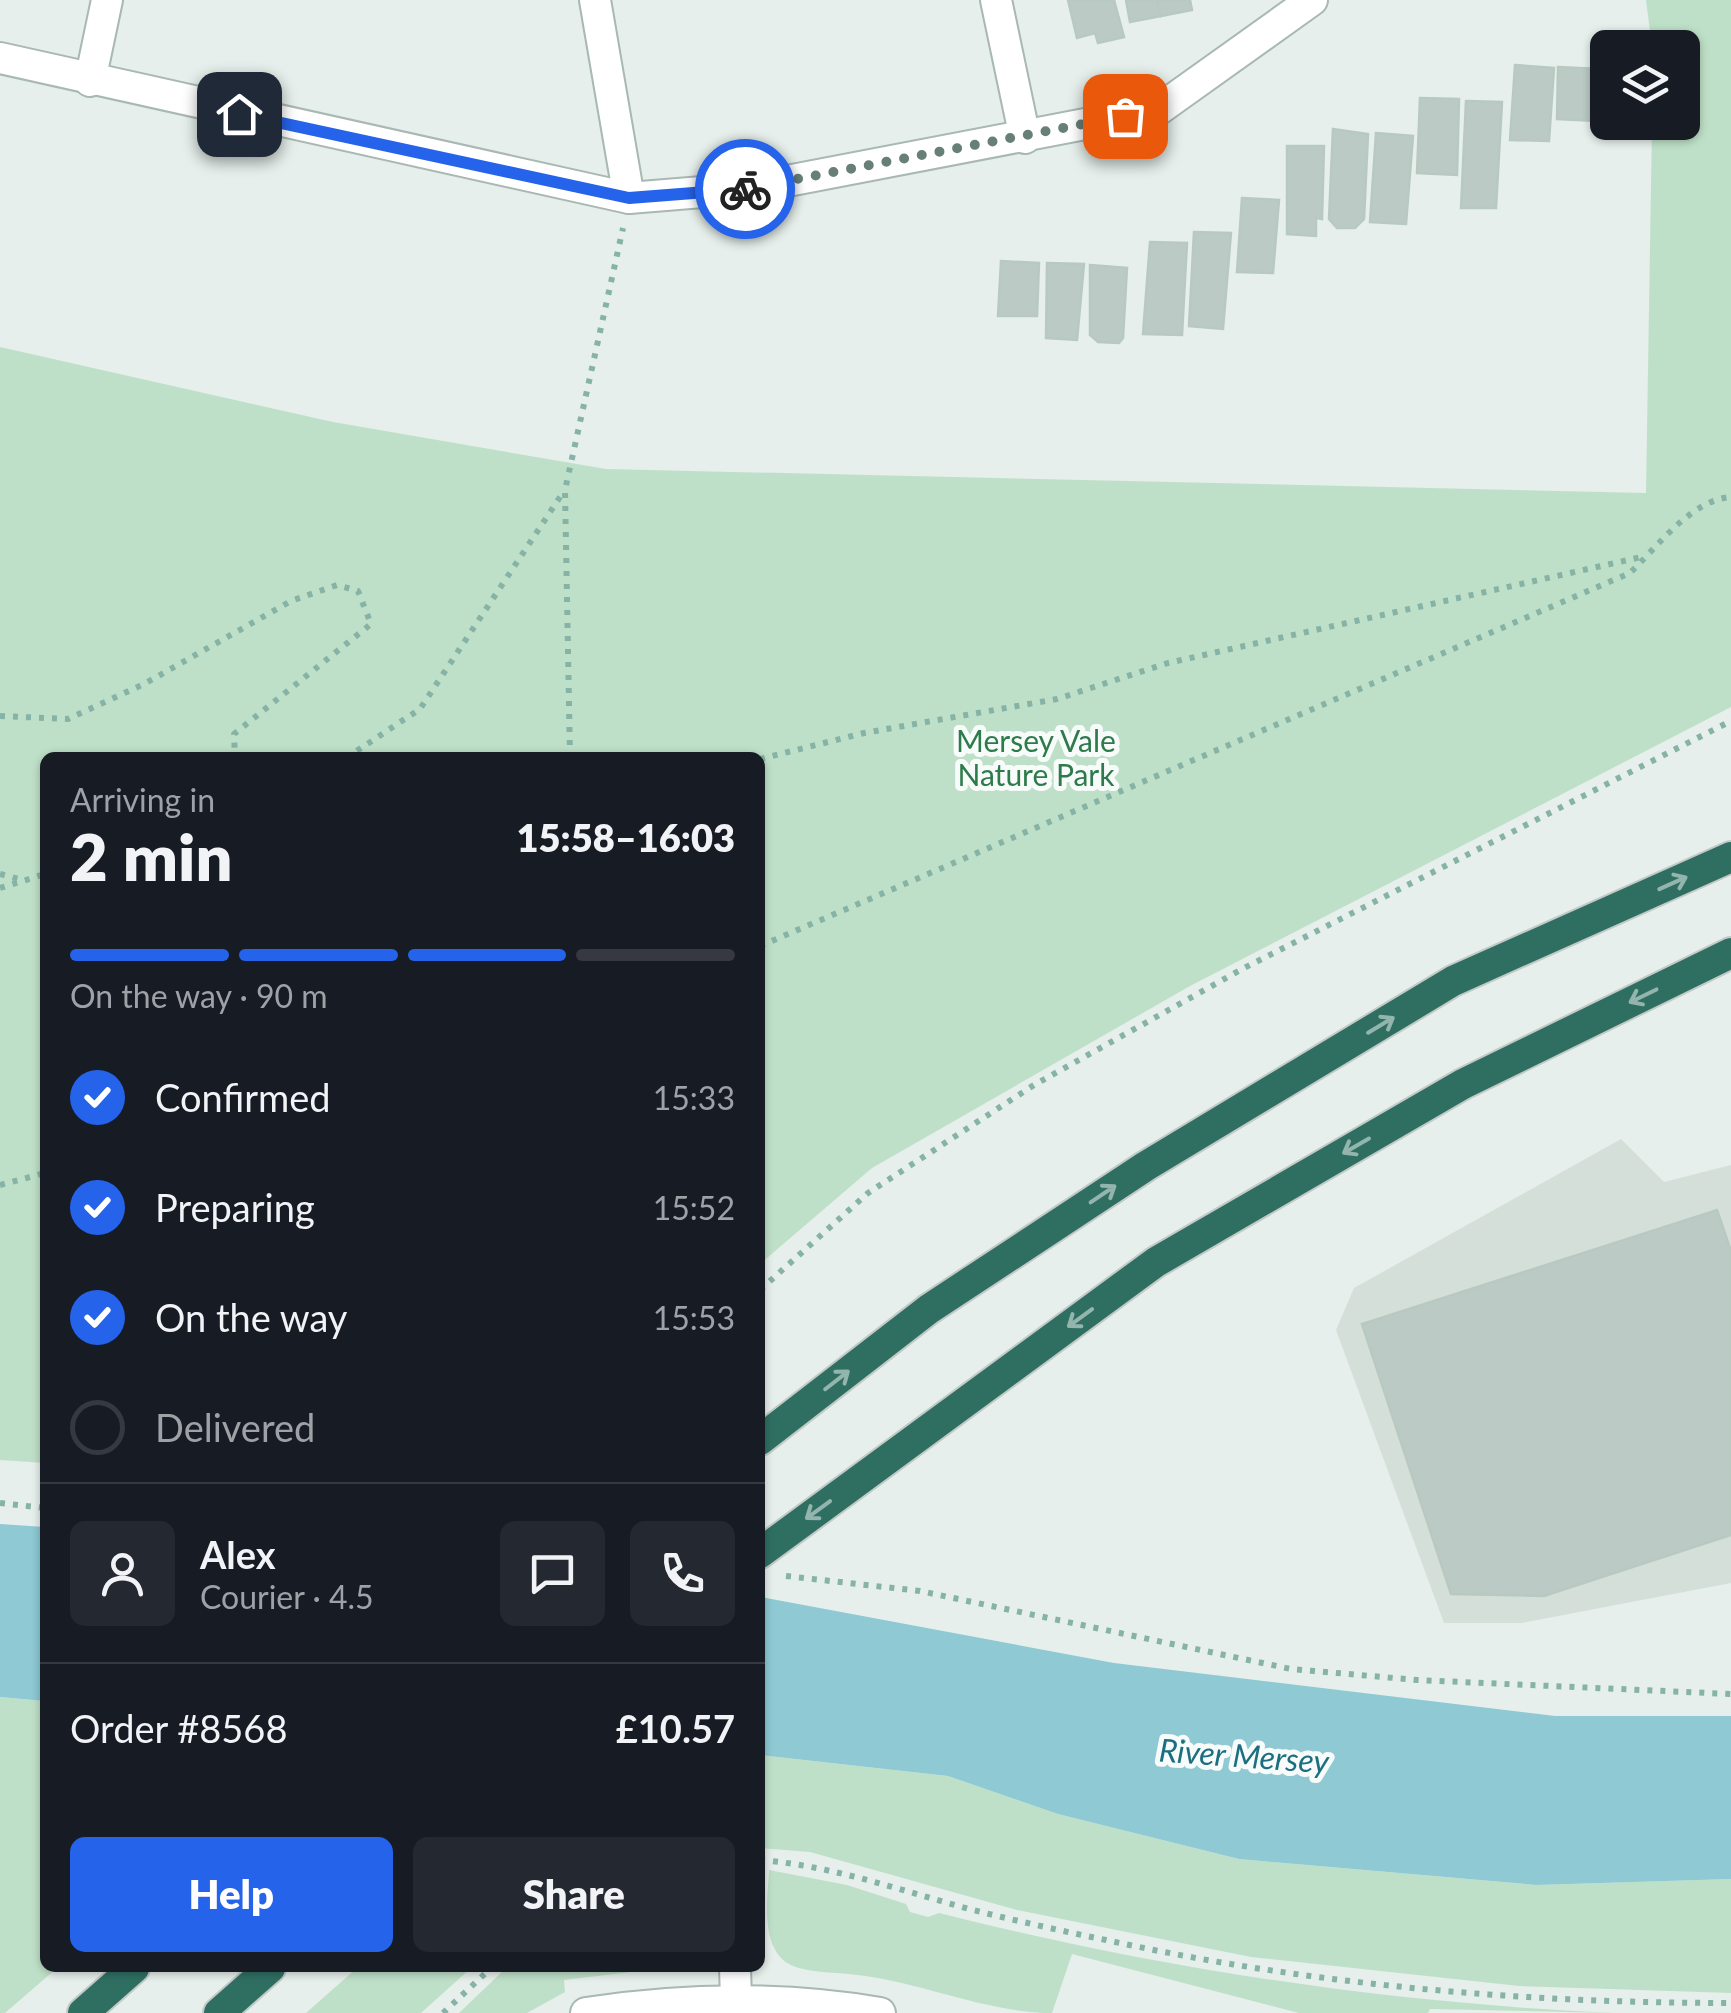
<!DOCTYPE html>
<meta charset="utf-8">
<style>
:root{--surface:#171b24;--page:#242831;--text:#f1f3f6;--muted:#9ea1a6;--line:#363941;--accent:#2563eb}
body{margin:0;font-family:Lato,sans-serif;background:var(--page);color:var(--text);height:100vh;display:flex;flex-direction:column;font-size:38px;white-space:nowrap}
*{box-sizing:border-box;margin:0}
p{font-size:32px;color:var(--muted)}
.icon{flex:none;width:55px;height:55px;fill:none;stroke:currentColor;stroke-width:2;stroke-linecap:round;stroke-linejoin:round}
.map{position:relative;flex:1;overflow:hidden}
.sheet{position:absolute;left:40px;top:752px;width:725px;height:1220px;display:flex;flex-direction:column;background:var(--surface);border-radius:15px;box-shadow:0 2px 8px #0004}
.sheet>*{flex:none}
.fabs{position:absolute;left:1590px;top:30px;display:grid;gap:20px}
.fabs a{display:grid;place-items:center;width:110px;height:110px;border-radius:15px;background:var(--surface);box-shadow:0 2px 8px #0004;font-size:50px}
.pin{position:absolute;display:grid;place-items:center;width:85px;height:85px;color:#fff;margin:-42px;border-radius:20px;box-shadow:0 5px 15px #0006}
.courier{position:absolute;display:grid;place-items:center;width:100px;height:100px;margin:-50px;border:8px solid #2563eb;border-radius:50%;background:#fff;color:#222;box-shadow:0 2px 12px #0007}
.headline em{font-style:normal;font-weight:800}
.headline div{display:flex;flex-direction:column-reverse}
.headline{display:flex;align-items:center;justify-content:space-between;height:170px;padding:0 30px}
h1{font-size:65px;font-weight:800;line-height:75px}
.bar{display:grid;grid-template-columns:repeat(4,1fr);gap:15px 10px;align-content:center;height:120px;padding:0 30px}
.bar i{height:12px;border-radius:8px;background:var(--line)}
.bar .selected{background:var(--accent)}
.bar p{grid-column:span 4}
.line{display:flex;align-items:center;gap:25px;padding:0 30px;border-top:2px solid var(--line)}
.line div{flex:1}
.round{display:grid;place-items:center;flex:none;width:105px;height:105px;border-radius:15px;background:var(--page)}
ol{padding:0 30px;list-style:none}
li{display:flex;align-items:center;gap:30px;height:110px}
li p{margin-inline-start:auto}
li .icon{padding:10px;border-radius:50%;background:var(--accent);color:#fff;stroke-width:4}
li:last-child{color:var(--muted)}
li i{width:55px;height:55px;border:5px solid var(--line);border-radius:50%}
.cta{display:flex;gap:20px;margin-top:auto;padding:20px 30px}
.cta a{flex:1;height:115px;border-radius:15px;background:var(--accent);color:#fff;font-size:40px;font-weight:800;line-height:115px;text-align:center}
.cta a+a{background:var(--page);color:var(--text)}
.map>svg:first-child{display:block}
</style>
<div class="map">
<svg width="1731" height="2013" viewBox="0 0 1731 2013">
<rect width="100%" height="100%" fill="#e6efeb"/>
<!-- built -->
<path fill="#d4dfda" d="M 1621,1139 L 1664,1182 L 1731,1165 L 1731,1583 L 1522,1623 L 1444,1623 L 1336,1330 L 1354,1288 Z"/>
<!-- green -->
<g fill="#bfe0c8">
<path d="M 1646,0 L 1731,0 L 1731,707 L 1190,986 L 872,1168 L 760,1264 L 760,758 L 45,758 L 45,1463 L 0,1460 L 0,347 L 333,422 L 606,469 L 1646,493 L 1652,123 L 1682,122 L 1682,48 L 1652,47 Z"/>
<path d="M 0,1697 L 45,1701 L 45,1968 L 57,1968 L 5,2013 L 0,2013 Z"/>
<path d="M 760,1755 L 948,1776 L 1058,1814 L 1239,1859 L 1536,1885 L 1731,1879 L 1731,1993 L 1519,1986 L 1251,1957 L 1017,1910 L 810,1852 L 760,1848 Z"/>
<path d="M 769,1870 L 847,1885 L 906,1904 L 910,1912 L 928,1917 L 939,1913 C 1161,1969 1386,2003 1615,2013 L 1430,2009 L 1428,2013 L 1299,2013 L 1072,1954 L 1052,2013 C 985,2013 917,1980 849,1974 C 830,1972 796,1973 782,1959 C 761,1938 768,1897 769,1870 Z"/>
<path d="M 357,1968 L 471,1968 L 421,2013 L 306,2013 Z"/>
<path d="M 506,1968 L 664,1968 L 564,1980 L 565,1992 L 527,2013 L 459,2013 Z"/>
</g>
<!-- water -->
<g fill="#8ec9d4">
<path d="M 0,1524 L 45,1527 L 45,1701 L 0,1697 Z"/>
<path d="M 760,1597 L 1114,1663 L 1555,1716 L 1731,1716 L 1731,1879 L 1536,1885 L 1239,1859 L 1058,1814 L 948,1776 L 760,1755 Z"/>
</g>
<!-- building -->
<g fill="#bbcac4" stroke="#b8c9c2" stroke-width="2.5">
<path d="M 1068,0 L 1114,0 L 1124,37 L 1098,43 L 1095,33 L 1077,38 Z"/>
<path d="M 1126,0 L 1157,0 L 1161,16 L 1130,22 Z"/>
<path d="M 1157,0 L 1190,0 L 1192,10 L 1161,16 Z"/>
<path d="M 1515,65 L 1554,68 L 1549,141 L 1510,140 Z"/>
<path d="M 1558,67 L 1599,69 L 1596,121 L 1557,119 Z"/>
<path d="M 1420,98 L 1459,99 L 1457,175 L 1417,173 Z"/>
<path d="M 1466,101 L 1502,102 L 1496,208 L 1461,208 Z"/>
<path d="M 1333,129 L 1368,134 L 1364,219 L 1355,228 L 1337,228 L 1329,219 Z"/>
<path d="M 1376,133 L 1413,136 L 1406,224 L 1370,222 Z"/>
<path d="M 1287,146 L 1324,146 L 1322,219 L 1316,218 L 1316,236 L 1287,234 Z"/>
<path d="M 1242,198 L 1279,200 L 1273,273 L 1237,272 Z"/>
<path d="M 1194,232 L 1231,233 L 1223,329 L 1189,326 Z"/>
<path d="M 1150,242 L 1187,243 L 1182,335 L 1143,334 Z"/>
<path d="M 1001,261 L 1039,263 L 1037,316 L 998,316 Z"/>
<path d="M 1047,263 L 1084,264 L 1077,340 L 1046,338 Z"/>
<path d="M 1090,265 L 1127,268 L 1123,338 L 1119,343 L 1098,342 L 1090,335 Z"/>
<path d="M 1717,1210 L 1731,1251 L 1731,1535 L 1544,1596 L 1451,1594 L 1362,1324 Z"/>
</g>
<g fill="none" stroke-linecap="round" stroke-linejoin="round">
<defs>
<g id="minor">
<path d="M 595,0 L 629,198"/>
<path d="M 996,0 L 1025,138"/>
<path d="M 0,58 L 629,198 L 751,188 L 1158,110 L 1312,0"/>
<path d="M 90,81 L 107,0"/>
<path d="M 735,1968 L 736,1999"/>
<path d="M 586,2013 C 685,1998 780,1996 880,2013"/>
</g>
<g id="highway">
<path d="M 760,1440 L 929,1309 L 1146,1166 L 1453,981 L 1731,857"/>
<path d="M 760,1553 L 1156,1262 L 1463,1084 L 1731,953"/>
<path d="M 83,2013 L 134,1968"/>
<path d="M 219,2013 L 270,1968"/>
</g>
</defs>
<!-- minor casing -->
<use href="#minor" stroke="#a8b8b2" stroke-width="34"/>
<!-- highway casing -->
<use href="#highway" stroke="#c2cac8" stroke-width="34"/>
<!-- path -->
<g stroke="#86b3a5" stroke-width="6" stroke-dasharray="5 8" stroke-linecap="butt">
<path d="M 0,716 L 68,719 L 144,684 L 291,601 L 337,585 L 358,591 L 371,624 L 234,734 L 235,758"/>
<path d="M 346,758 L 420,709 L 564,491"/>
<path d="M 570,758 L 565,490 L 623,228"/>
<path d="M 760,759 L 864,733 L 1057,699 L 1168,663 L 1646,556"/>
<path d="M 0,874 L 23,880"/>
<path d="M 0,888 L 45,874"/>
<path d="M 760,946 L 1630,573 C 1658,546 1691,500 1731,497"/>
<path d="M 0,1185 L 45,1173"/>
<path d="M 760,1290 L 868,1193 L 1034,1085 L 1244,968 L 1731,721"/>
<path d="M 0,1503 L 45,1508"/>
<path d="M 786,1576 L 920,1591 L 1291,1669 L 1417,1680 L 1731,1694"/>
<path d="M 760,1860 C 834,1866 902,1891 973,1910 C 1017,1921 1062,1931 1106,1940 C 1311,1985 1522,2003 1731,2003"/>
<path d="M 443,2013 L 491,1968"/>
</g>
<!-- minor -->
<use href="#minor" stroke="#fff" stroke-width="30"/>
<!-- highway -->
<use href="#highway" stroke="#2f6f62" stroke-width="30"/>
</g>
<!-- one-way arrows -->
<defs><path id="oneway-shaft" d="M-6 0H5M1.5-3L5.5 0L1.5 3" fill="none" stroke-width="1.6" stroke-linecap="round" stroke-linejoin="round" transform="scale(2.5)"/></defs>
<g stroke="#93b5ae">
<use href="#oneway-shaft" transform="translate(1673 883) rotate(-24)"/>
<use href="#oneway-shaft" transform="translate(1643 996) rotate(154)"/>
<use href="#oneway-shaft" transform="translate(1381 1025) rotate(-31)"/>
<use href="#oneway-shaft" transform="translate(1356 1146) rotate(150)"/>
<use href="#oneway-shaft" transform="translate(1103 1194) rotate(-34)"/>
<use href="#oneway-shaft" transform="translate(1080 1318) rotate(144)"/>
<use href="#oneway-shaft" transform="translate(837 1380) rotate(-38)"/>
<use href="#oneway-shaft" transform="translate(818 1510) rotate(144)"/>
</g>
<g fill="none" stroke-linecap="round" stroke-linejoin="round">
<!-- done -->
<path stroke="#687f78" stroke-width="10" stroke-dasharray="0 18" d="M 745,189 L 1125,116"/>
<!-- route -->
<path stroke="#2563eb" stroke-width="12" d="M 239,114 L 629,198 L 745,189"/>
</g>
<g text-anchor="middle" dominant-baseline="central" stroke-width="10" stroke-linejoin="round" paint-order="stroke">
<!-- park labels -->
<g font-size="30" fill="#2d7a4b" stroke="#f7fbf9">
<text x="1036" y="740">Mersey Vale<tspan x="1036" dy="34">Nature Park</tspan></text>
</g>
<!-- water labels -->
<g font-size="32" font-style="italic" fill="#1c6f80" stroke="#f7fbf9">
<text transform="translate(1244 1755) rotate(4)">River Mersey</text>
</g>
</g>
</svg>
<div class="fabs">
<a><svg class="icon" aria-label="layers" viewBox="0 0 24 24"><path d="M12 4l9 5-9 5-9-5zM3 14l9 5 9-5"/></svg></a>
</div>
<div class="pin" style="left:1125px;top:116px;background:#ea580c"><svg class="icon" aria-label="bag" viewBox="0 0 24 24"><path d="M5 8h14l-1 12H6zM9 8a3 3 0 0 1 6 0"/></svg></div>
<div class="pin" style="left:239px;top:114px;background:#1f2937"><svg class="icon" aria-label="home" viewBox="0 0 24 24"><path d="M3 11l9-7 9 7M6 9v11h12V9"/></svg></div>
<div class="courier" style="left:745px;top:189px"><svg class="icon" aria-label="bike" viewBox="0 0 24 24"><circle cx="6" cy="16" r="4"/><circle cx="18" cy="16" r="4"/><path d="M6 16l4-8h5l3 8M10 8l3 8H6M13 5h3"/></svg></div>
<section class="sheet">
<div class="headline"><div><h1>2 min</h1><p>Arriving in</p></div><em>15:58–16:03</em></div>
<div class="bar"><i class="selected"></i><i class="selected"></i><i class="selected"></i><i></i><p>On the way · 90 m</p></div>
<ol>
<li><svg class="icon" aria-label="check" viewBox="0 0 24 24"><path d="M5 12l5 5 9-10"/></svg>Confirmed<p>15:33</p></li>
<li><svg class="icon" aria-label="check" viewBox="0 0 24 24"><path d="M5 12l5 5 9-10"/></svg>Preparing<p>15:52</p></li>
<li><svg class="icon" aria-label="check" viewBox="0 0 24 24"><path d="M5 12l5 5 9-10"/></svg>On the way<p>15:53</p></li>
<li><i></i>Delivered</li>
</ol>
<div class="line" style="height:180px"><a class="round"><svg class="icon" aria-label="person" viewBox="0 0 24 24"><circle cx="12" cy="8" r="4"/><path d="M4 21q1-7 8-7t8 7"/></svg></a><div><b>Alex</b><p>Courier · 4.5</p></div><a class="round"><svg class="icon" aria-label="chat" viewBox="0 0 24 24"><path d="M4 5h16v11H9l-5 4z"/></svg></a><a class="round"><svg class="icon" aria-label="phone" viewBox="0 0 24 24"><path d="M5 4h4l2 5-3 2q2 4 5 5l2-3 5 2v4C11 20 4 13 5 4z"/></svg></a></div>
<div class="line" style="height:130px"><div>Order #8568</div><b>£10.57</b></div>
<div class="cta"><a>Help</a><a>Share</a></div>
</section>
</div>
